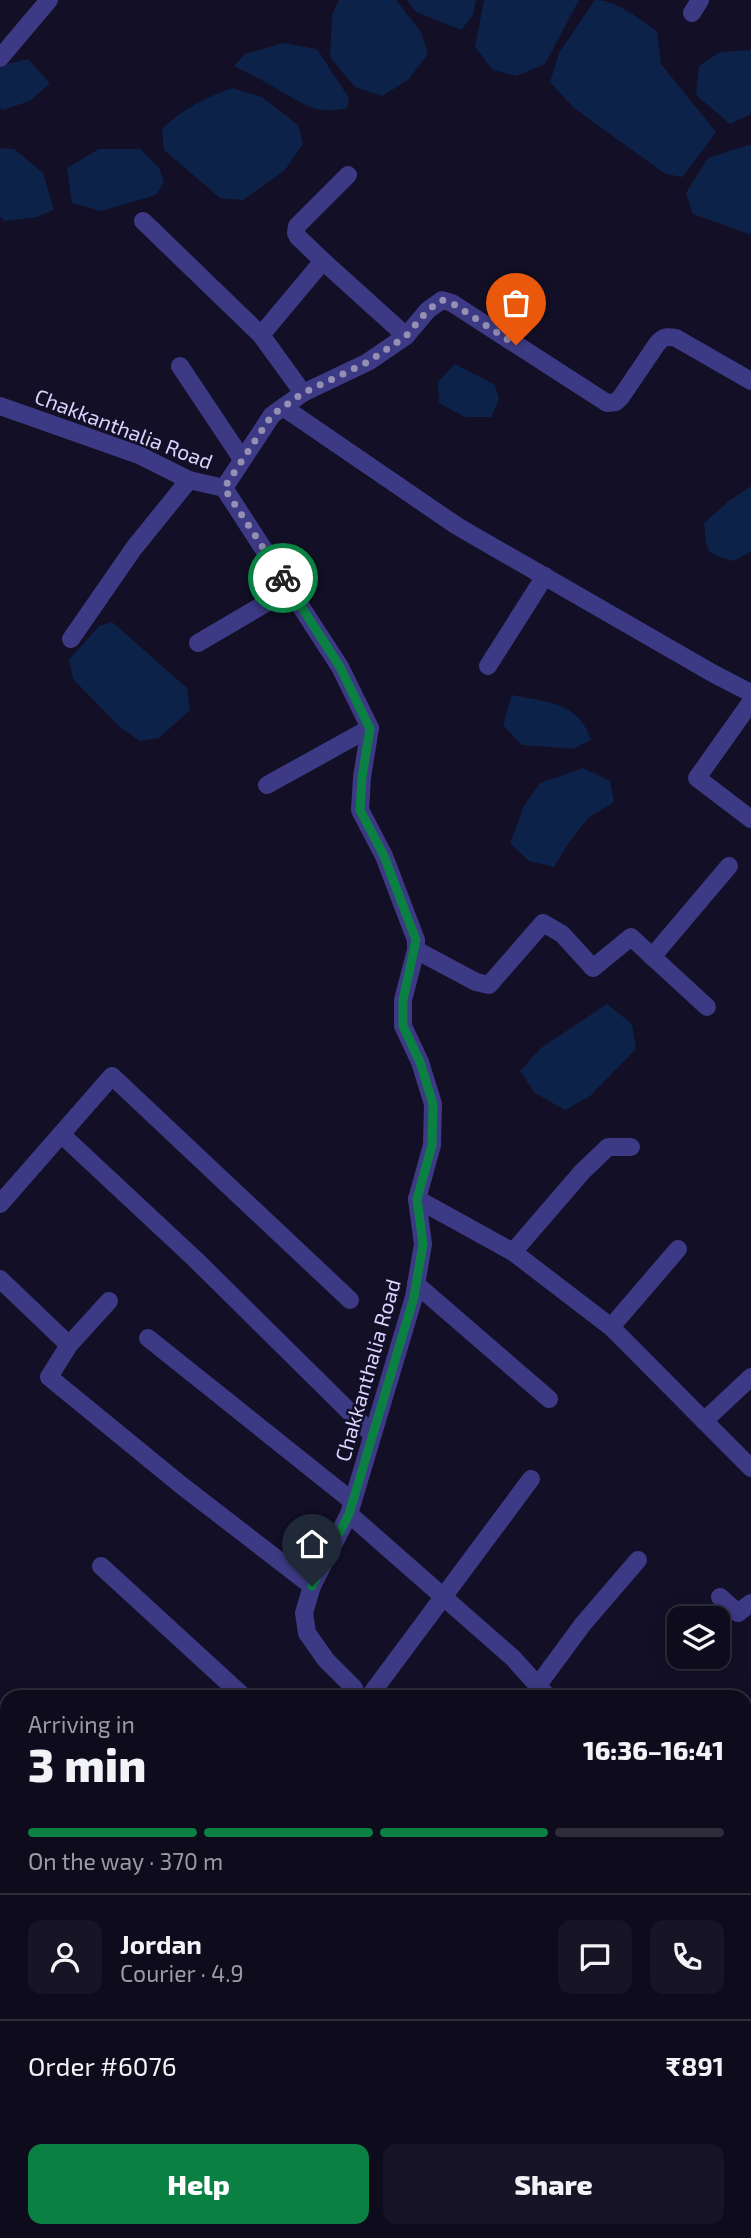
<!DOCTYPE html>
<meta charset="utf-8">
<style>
:root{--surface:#0e0b1c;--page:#171425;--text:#f1f3f6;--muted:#9b9ba3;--line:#2e2b3b;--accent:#0b8043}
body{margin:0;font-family:"Exo 2",sans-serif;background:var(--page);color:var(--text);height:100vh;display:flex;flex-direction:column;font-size:26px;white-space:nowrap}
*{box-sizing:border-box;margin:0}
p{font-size:23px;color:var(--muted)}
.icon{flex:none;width:38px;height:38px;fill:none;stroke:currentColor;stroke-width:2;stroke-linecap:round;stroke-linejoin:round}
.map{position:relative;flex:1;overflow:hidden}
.drawer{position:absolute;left:0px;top:1690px;width:752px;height:548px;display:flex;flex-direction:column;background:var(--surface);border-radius:21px 21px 0 0;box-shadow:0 4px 18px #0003,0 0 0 2px var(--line)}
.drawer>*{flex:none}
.fabs{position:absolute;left:667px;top:1606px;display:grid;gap:14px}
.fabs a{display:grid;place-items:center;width:63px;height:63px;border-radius:14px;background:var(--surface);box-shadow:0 4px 18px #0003,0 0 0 2px var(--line);font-size:35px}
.pin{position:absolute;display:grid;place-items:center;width:60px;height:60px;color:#fff;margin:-72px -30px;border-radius:50% 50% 50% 0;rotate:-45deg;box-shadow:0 0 7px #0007}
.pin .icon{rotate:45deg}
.courier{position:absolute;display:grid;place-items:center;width:70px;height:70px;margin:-35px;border:5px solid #0b8043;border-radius:50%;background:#fff;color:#222;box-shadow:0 2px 9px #0007}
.head em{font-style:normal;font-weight:800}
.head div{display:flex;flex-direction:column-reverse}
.head{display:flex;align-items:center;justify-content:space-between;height:119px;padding:0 28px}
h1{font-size:46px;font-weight:800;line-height:52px}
.bar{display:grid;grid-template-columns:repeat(4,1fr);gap:10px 7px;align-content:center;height:84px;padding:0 28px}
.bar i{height:9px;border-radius:5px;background:var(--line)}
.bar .selected{background:var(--accent)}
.bar p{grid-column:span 4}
.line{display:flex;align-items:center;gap:18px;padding:0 28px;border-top:2px solid var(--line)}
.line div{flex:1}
.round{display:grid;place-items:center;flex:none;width:74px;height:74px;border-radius:14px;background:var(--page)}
.button{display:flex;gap:14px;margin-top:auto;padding:14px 28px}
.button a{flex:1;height:80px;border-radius:14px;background:var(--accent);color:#fff;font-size:28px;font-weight:800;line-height:80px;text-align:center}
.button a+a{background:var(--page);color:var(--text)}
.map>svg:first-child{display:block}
</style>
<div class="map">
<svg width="751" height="2238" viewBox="0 0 751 2238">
<rect width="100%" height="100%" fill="#130f26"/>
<!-- water -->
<g fill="#0c2248">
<path d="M 339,0 L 396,0 L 421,32 L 428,54 L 408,80 L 382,96 L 355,87 L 330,57 L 332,15 Z"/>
<path d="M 407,0 L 476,0 L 473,15 L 461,30 L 416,12 Z"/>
<path d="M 484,0 L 579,0 L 545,64 L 517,76 L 493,70 L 475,47 Z"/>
<path d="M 595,0 C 617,0 639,19 657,31 L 661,64 L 716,132 L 683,177 L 665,174 L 573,107 L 550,82 L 559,53 Z"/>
<path d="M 283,43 L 317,49 L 349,98 L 347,108 C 316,114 309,107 284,93 C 268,83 251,75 234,66 L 245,54 Z"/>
<path d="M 751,50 L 751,114 L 730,124 L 696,95 L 699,66 L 720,52 Z"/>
<path d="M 28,59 L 50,83 L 30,101 L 2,110 L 0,108 L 0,68 L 3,65 Z"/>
<path d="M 232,88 L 262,97 L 298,125 L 303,144 L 285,170 L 243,200 L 220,198 L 164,150 L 162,129 C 182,109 205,98 232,88 Z"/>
<path d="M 748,145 L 751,146 L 751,235 L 693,214 L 686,193 L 708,158 Z"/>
<path d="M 0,148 L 14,149 L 43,173 L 54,210 L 37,217 L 5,221 L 0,217 Z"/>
<path d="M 99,149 L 140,149 L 159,168 L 164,182 L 156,195 L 101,211 L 72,203 L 67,168 Z"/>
<path d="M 455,364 L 495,385 L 499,399 L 491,417 L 465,417 L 439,403 L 438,382 Z"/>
<path d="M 751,486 L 751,551 L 734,561 C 704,553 707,553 704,523 L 729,501 Z"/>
<path d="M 112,622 L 187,688 L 190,710 L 159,738 L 140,741 L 121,728 L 73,679 L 69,660 L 99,626 Z"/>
<path d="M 512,695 C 547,702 579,702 591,740 L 573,749 L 522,745 L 503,725 Z"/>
<path d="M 583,768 L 610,781 L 614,802 L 589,817 L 570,841 L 554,867 L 529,861 L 510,843 L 524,806 L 540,783 Z"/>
<path d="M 607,1004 L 632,1024 L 636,1049 L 590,1096 L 565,1110 L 535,1093 L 520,1071 L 541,1048 Z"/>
</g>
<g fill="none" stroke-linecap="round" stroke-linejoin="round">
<!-- street -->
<g stroke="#3d3a85" stroke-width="18">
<path d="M 692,13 L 700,0"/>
<path d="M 0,58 L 49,0"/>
<path d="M 143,221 L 261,335 L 303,393"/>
<path d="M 323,261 L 406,336"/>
<path d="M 261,335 L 323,261 L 298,237 L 296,233 L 297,226 L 348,175"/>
<path d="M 180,366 L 242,459"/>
<path d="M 0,406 L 139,455 L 189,480 L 224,488 L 340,667 L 370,728 L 362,777 L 360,810 L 384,856 L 416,940 L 416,950 L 403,1000 L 403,1026 L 420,1062 L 433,1104 L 432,1145 L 417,1199 L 423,1244 L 414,1297 L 349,1514 L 312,1586 L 304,1613 L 307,1633 L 326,1660 L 354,1688 L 355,1698"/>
<path d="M 283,407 L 457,526 L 714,674 L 751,693"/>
<path d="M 224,488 L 272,415 L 303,393 L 368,362 L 406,336 L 428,310 L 442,300 L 452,303 L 607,403 L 616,402 L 621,397 L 657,344 C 663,337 666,336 676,338 L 751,381"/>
<path d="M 71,639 L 134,548 L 189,480"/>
<path d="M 198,643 L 290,589"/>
<path d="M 488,666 L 545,576"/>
<path d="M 751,702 L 697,778 L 751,819"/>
<path d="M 267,785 L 370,728"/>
<path d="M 416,950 L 476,982 L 489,985 L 543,923 L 562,934 L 593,968 L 631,937 L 707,1007"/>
<path d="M 652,957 L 729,866"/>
<path d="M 61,1134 L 196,1260 L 372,1434"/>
<path d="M 417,1199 L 513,1252 L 611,1327 L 751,1468"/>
<path d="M 0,1204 L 112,1076 L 350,1300"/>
<path d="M 513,1252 L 582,1172 L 608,1147 L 631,1147"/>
<path d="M 0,1279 L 69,1345"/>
<path d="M 416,1284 L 549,1399"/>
<path d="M 109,1301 L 69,1345 L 49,1377 L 181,1485 L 312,1586"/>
<path d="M 611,1327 L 678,1249"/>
<path d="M 148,1338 L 352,1501"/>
<path d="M 704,1421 L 751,1377"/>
<path d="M 349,1514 L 513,1658 L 549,1698"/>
<path d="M 101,1566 L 245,1698"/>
<path d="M 720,1597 L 738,1613 L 751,1603"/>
<path d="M 538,1685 L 583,1624 L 638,1560"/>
<path d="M 368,1698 L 531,1479"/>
<path d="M 0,1710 L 7,1717"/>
<path d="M 746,1733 L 751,1737"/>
<path d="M 0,1910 L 7,1909"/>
<path d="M 746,1947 L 751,1947"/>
<path d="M 0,2073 L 7,2044"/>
<path d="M 746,2195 L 751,2207"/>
<path d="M 333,2231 L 339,2238"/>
<path d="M 285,2238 L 294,2231"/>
<path d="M 352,2238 L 361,2231"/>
<path d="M 599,2238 L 601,2238"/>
<path d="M 702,2238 L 714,2231"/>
</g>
</g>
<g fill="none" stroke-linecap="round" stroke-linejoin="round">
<!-- done -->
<path stroke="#948fb3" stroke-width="7" stroke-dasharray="0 12.6" d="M 283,578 L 224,488 L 272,415 L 303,393 L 368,362 L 406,336 L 428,310 L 442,300 L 452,303 L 516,345"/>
<!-- route -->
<path stroke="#0b8043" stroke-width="9" d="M 283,578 L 340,667 L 370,729 L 362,777 L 360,810 L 384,856 L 416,940 L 403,1000 L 403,1026 L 420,1062 L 433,1104 L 432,1145 L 417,1199 L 423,1244 L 414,1297 L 349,1514 L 312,1586"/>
</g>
<g text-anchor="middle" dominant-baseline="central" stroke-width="5" stroke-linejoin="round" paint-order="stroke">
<!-- street labels -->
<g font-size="21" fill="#d9d4ff" stroke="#130f26">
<text transform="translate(124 428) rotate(21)">Chakkanthalia Road</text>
<text transform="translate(367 1370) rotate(-74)">Chakkanthalia Road</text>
</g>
</g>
</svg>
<div class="fabs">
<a><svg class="icon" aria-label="layers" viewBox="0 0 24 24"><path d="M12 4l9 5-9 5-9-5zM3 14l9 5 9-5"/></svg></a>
</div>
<div class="pin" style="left:516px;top:345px;background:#ea580c"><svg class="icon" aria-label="bag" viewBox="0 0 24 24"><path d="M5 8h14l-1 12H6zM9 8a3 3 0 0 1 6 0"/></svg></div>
<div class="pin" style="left:312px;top:1586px;background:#1f2937"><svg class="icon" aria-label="home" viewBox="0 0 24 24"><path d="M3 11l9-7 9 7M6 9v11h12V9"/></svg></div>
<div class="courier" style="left:283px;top:578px"><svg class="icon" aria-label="bike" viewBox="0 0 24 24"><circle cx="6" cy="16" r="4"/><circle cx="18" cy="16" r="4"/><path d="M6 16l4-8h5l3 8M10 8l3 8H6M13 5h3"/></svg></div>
<section class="drawer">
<div class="head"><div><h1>3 min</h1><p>Arriving in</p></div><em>16:36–16:41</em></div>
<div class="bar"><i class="selected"></i><i class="selected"></i><i class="selected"></i><i></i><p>On the way · 370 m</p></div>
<div class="line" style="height:126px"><a class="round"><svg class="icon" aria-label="person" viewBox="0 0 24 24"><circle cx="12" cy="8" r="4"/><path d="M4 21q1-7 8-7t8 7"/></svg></a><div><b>Jordan</b><p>Courier · 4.9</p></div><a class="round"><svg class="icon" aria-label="chat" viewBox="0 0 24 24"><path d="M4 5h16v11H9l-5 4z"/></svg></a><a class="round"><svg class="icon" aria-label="phone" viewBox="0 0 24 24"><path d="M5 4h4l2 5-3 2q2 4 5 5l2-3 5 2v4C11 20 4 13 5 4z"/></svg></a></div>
<div class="line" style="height:91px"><div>Order #6076</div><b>₹891</b></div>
<div class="button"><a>Help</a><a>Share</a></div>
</section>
</div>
